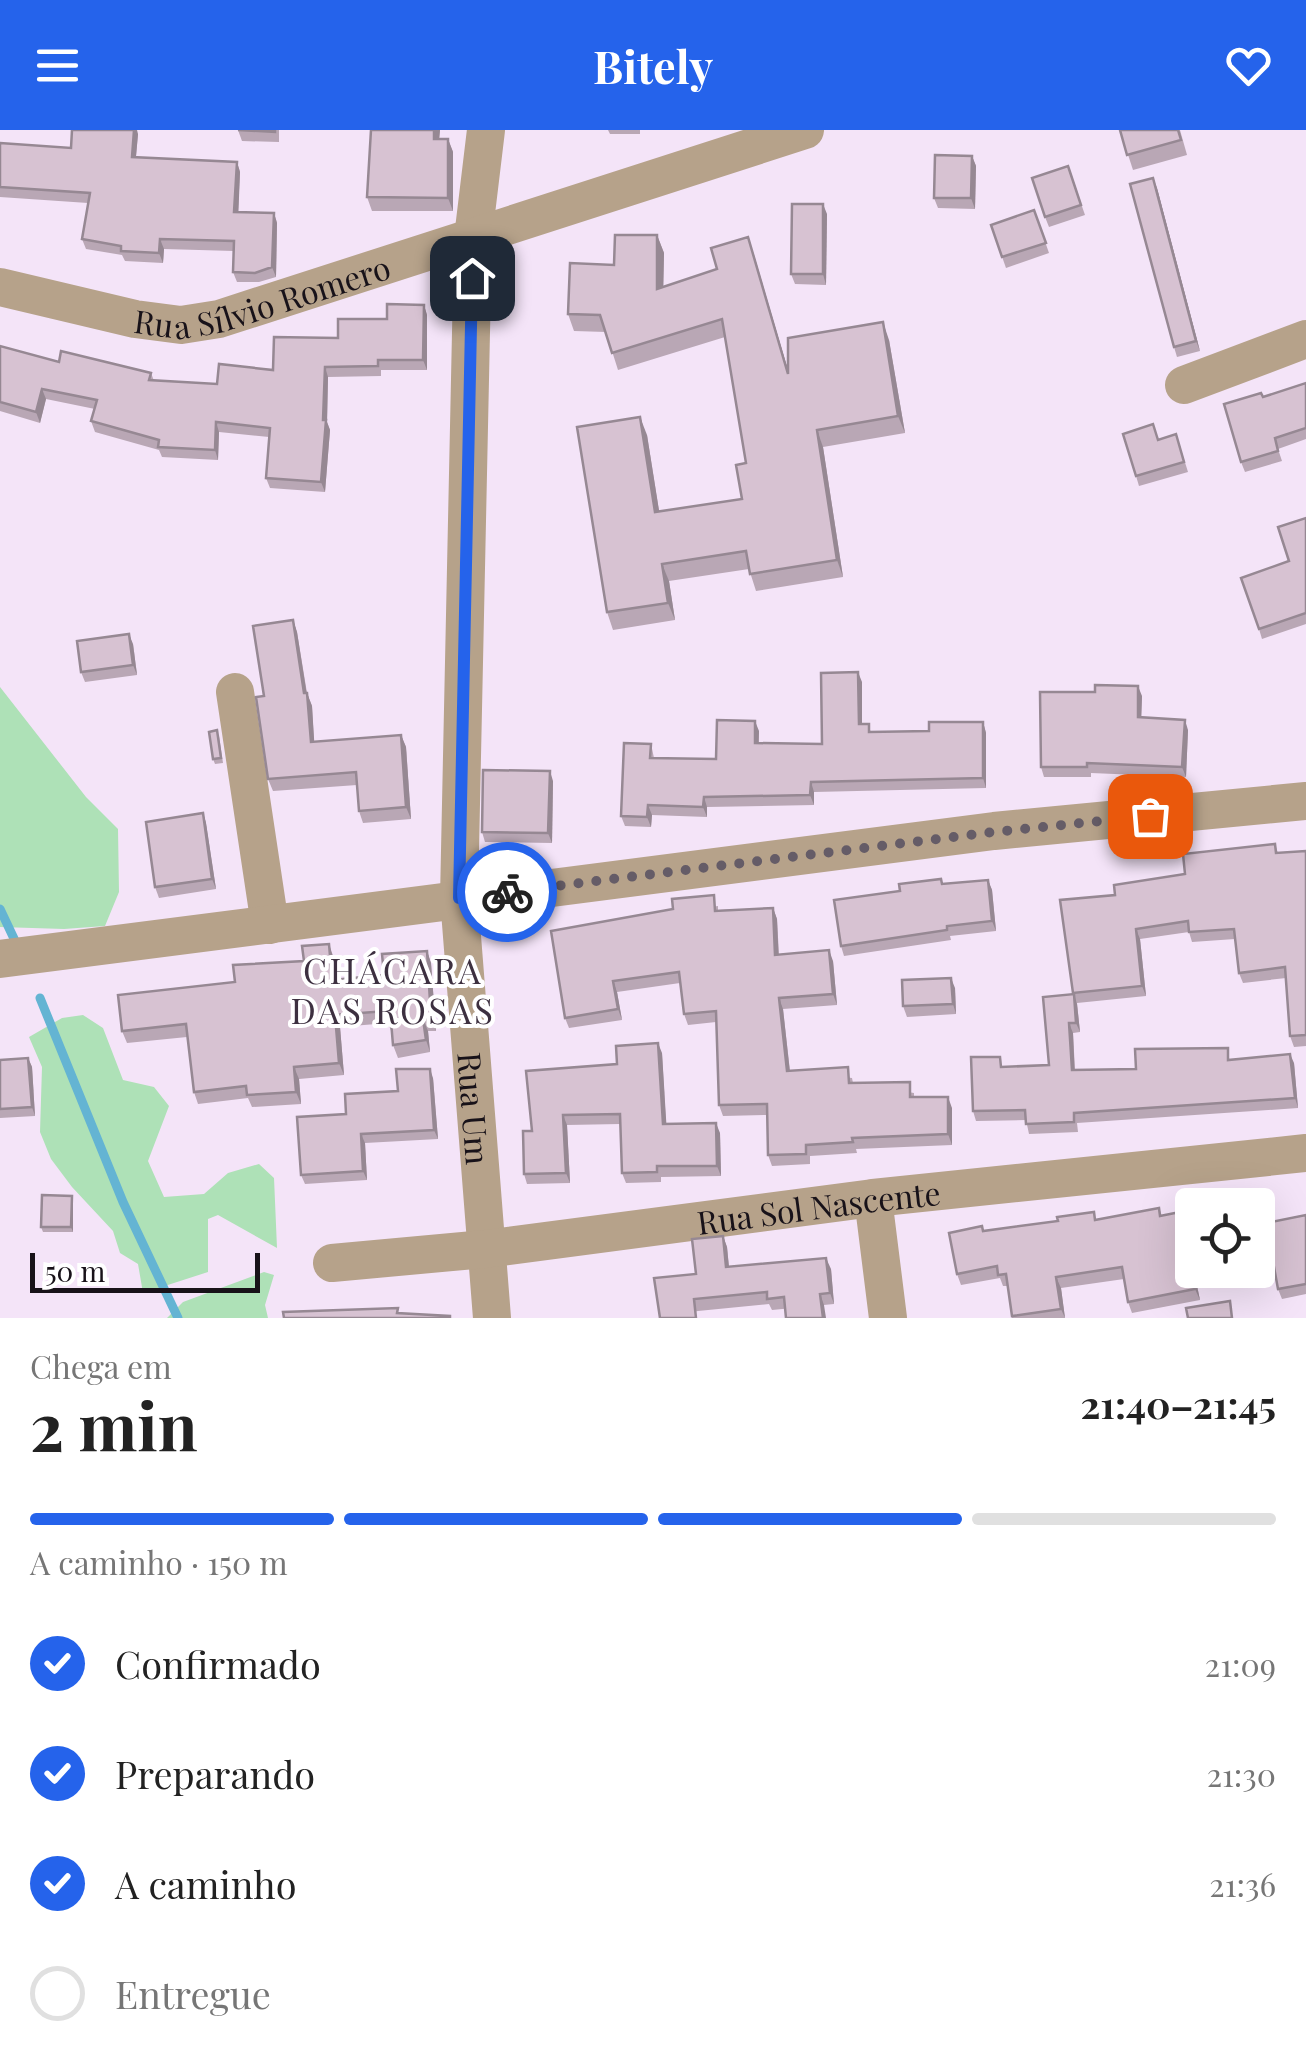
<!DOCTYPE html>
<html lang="pt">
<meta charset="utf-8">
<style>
:root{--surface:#fff;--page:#f2f2f2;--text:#222;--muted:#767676;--line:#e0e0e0;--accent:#2563eb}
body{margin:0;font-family:"Playfair Display",serif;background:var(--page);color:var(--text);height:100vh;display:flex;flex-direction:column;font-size:38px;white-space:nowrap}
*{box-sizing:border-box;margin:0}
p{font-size:32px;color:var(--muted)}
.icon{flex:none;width:55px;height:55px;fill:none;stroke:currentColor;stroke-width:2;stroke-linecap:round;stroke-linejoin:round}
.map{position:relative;height:1188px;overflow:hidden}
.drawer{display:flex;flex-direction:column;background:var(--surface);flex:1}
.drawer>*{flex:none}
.buttons{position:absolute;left:1175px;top:1058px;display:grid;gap:20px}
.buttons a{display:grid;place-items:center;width:100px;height:100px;border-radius:10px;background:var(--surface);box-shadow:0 10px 40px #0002;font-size:50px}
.scale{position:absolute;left:30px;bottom:25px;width:230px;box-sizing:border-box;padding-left:10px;border:5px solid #181219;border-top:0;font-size:28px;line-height:35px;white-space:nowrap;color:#181219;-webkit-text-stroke:8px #fff;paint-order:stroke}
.pin{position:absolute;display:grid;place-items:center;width:85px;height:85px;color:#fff;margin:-42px;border-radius:20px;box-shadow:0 5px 15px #0006}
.courier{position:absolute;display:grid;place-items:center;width:100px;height:100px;margin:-50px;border:8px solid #2563eb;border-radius:50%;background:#fff;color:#222;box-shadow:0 2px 12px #0007}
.head em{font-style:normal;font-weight:700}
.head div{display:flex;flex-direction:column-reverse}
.head{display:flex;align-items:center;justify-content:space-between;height:170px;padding:0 30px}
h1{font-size:65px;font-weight:700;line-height:75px}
.bar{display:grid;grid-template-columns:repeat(4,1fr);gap:15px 10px;align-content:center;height:120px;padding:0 30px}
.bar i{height:12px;border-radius:8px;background:var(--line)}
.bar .active{background:var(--accent)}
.bar p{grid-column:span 4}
ol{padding:0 30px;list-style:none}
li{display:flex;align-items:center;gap:30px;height:110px}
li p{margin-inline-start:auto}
li .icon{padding:10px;border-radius:50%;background:var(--accent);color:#fff;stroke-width:4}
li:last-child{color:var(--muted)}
li i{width:55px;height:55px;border:5px solid var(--line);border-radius:50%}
header{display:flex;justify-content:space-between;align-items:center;height:130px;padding:0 30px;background:var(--accent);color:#fff;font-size:45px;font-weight:700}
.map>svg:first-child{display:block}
</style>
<header><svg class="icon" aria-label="menu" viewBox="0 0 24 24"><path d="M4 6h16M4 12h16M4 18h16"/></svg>Bitely<svg class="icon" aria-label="heart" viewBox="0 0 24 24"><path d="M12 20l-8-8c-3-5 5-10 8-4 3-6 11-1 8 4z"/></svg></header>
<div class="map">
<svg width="1306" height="1188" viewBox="0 0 1306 1188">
<rect width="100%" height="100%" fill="#f4e4f8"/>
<!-- green -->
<g fill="#aee1b7">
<path d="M 0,557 L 86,667 L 118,699 L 119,762 L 105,796 L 64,799 L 0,797 Z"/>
<path d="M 83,885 L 103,898 L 123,950 L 154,957 L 169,976 L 148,1031 L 164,1067 L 204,1064 L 228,1043 L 259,1034 L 274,1048 L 277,1118 L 218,1085 L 208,1089 L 208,1142 L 143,1163 L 138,1134 L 120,1123 L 113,1101 L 72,1057 L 51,1029 L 40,1002 L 42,937 L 29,907 L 62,888 Z"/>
<path d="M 264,1142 L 274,1145 L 265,1175 L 268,1188 L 167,1188 L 183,1172 Z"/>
</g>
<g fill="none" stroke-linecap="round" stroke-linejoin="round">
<!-- stream -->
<g stroke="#64b4d3" stroke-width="9">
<path d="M 0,779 L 17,815"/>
<path d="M 40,868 L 123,1072 L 178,1188"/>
</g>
<!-- minor -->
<g stroke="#b6a28a" stroke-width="38">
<path id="s1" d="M 486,0 L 473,108 L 459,768 L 492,1188"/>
<path id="s2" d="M 0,157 L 135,189 L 181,195 L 219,189 L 805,0"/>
<path d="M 1184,255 L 1306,209"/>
<path d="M 235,562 L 270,795"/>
<path d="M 0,829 L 994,701 L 1306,671"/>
<path d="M 873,1068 L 888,1188"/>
<path id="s3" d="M 332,1133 L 485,1119 L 873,1068 L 1306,1023"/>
</g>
</g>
<!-- wall -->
<g fill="#b9a7b5">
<path d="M 238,0 L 279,0 L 279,12 L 242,11 Z"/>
<path d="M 371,0 L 440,0 L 439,9 L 448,9 L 453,22 L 453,81 L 372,81 L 367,67 Z"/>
<path d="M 608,0 L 640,0 L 640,4 L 610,4 Z"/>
<path d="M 1120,0 L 1180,0 L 1187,25 L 1133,40 Z"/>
<path d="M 138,4 L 136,27 L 237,32 L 240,42 L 238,82 L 274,83 L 277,93 L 276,147 L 259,152 L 237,152 L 233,142 L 234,121 L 164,119 L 163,133 L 125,131 L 122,125 L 86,119 L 82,109 L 88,73 L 0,67 L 0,13 L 71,18 Z"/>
<path d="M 972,26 L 976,36 L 975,79 L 938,78 L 934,68 Z"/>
<path d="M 1068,36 L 1085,85 L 1049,97 L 1045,87 Z"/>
<path d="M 1157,58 L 1200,221 L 1177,227 L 1174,217 Z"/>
<path d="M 1034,80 L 1049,123 L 1006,138 L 991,95 Z"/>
<path d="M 827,84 L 826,155 L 795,154 L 791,144 Z"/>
<path d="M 657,105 L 664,123 L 663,157 L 717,139 L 748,107 L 788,240 L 889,210 L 905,303 L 823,317 L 843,447 L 756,461 L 749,439 L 669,451 L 675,490 L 613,500 L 607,482 L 647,305 L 659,381 L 742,369 L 746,333 L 725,207 L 618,240 L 606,202 L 574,201 L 568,184 L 614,135 Z"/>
<path d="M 424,175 L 427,185 L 427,240 L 381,240 L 381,246 L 328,247 L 327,292 L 330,300 L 325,362 L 270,358 L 266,348 L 269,307 L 219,302 L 218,330 L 162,327 L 159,320 L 95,302 L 91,291 L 95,279 L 46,269 L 40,293 L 0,281 L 0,216 L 59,232 L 151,243 L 154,251 L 217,254 L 273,240 L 338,208 Z"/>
<path d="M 1306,253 L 1306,309 L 1278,319 L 1282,331 L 1245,342 L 1241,332 L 1263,267 Z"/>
<path d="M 1176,304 L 1188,342 L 1139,356 L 1136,346 Z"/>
<path d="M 1306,388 L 1306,494 L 1262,509 L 1259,499 Z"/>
<path d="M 293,490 L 297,502 L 307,563 L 312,576 L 314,612 L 401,605 L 406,617 L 411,689 L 363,693 L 359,681 L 357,655 L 273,661 L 268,649 L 264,566 Z"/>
<path d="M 133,514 L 137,545 L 85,552 L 81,542 Z"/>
<path d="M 862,552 L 862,594 L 872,602 L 929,601 L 983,592 L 986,603 L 986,658 L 814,662 L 814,675 L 707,677 L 707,687 L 652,685 L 651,697 L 625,696 L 621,686 L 651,614 L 654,628 L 716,629 L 759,601 L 759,613 L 822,614 Z"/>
<path d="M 1142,566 L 1141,587 L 1188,600 L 1186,647 L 1091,643 L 1091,647 L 1044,647 L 1041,637 Z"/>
<path d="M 219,606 L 223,633 L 215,634 L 213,629 Z"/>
<path d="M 553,651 L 552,713 L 485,712 L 482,702 Z"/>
<path d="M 203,683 L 206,693 L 216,759 L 159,768 L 155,757 Z"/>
<path d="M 1275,714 L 1278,723 L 1306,721 L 1306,916 L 1294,917 L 1290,906 L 1286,848 L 1243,853 L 1239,843 L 1235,809 L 1192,812 L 1189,802 L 1140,809 L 1146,866 L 1077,873 L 1080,902 L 1073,903 L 1075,940 L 1136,939 L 1232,929 L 1294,933 L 1298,978 L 1077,993 L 1078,1002 L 1029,1004 L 1026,990 L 976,991 L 973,981 L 1004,937 L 1049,935 L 1074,864 L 1060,770 L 1115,765 Z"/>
<path d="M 988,750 L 992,760 L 996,801 L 950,806 L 951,810 L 844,826 L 841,816 L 943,754 Z"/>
<path d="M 718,776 L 718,780 L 773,778 L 777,789 L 779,825 L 833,831 L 837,875 L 783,879 L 790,941 L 852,948 L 853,953 L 914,963 L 914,967 L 952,978 L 952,1015 L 856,1019 L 857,1023 L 810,1026 L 810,1034 L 772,1036 L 768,1025 L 767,985 L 723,986 L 719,975 L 716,892 L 688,895 L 684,884 L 680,853 L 617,862 L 622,890 L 569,898 L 565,888 L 551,801 Z"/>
<path d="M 427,821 L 431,833 L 436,901 L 428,901 L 430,922 L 398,928 L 393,915 L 392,903 L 388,893 L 340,897 L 344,945 L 299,949 L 301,974 L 252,977 L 248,968 L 198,974 L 194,962 L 187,907 L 127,913 L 122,901 L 304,831 L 333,826 L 335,849 L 384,845 Z"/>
<path d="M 955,858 L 956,884 L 907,887 L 903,876 Z"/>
<path d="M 662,923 L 666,994 L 720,1003 L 721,1046 L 661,1047 L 661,1052 L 626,1053 L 622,1043 L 620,994 L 567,995 L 570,1053 L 527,1054 L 524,1044 L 532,1001 L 617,934 Z"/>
<path d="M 28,928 L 32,937 L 35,986 L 0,988 L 0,930 Z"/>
<path d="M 433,948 L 438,1009 L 365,1013 L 367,1050 L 305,1054 L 301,1045 L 346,984 Z"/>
<path d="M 72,1066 L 73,1071 L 73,1102 L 43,1102 L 41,1097 Z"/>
<path d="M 1159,1078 L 1162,1086 L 1180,1082 L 1184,1094 L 1200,1170 L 1132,1183 L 1128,1172 L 1124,1149 L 1061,1158 L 1065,1188 L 1012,1188 L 1008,1156 L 1003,1156 L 1000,1148 L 961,1155 L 957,1144 L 984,1101 L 1097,1090 Z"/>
<path d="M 1306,1085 L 1306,1164 L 1282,1169 L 1278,1159 Z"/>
<path d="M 723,1106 L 727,1117 L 729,1137 L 831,1139 L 834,1174 L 772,1180 L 769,1174 L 698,1181 L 660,1188 L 696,1144 Z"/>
</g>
<!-- shaded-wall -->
<g fill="#968893">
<path d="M 134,0 L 137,0 L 138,4 L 135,37 L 132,27 Z"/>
<path d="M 434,0 L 440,0 L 438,22 L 434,9 Z"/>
<path d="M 448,9 L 453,22 L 453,81 L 448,68 Z"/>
<path d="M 972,26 L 976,36 L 975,79 L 971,68 Z"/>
<path d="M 237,32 L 240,42 L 238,92 L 234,82 Z"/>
<path d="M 1153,48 L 1157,58 L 1200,221 L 1196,211 Z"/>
<path d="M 823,74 L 827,84 L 826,155 L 823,144 Z"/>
<path d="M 274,83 L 277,93 L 276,147 L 272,137 Z"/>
<path d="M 657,105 L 664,123 L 663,176 L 657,159 Z"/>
<path d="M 748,107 L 754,125 L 794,261 L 788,244 Z"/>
<path d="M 160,109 L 164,119 L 163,133 L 159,123 Z"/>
<path d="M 424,175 L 427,185 L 427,240 L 423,230 Z"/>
<path d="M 883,192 L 889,210 L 905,303 L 898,286 Z"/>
<path d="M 325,237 L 328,247 L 327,292 L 330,300 L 325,362 L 321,352 Z"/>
<path d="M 42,259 L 46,269 L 40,293 L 36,282 Z"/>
<path d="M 640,287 L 647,305 L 662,399 L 655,382 Z"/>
<path d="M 216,292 L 219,302 L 218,330 L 215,320 Z"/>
<path d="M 817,300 L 823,317 L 843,447 L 837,430 Z"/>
<path d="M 662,434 L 669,451 L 675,490 L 668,473 Z"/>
<path d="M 293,490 L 297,502 L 308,572 L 307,563 L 312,576 L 315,624 L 311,612 Z"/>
<path d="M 129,504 L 133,514 L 137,545 L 133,535 Z"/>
<path d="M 858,542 L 862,552 L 862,604 L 859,594 Z"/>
<path d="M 1138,556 L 1142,566 L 1141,597 L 1138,587 Z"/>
<path d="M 1185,590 L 1188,600 L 1186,647 L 1182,637 Z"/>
<path d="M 755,591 L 759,601 L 758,623 L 755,613 Z"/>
<path d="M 983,592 L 986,603 L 986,658 L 983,648 Z"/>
<path d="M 401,605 L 406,617 L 411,689 L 406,677 Z"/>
<path d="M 550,641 L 553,651 L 552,713 L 548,703 Z"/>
<path d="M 811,652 L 814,662 L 814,675 L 810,665 Z"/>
<path d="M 704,667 L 707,677 L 707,687 L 703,677 Z"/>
<path d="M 648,675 L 652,685 L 651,697 L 647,687 Z"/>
<path d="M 203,683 L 206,693 L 216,759 L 212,749 Z"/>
<path d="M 988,750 L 992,760 L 996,801 L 992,791 Z"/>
<path d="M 773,778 L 777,789 L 779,836 L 775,825 Z"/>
<path d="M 1136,799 L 1140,809 L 1146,866 L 1142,856 Z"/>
<path d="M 329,814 L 333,826 L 336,862 L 332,850 Z"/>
<path d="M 829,820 L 833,831 L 837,875 L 833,864 Z"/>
<path d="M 427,821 L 431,833 L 436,901 L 431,888 Z"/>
<path d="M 951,848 L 955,858 L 956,884 L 953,874 Z"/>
<path d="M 613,851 L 617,862 L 622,890 L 618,879 Z"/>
<path d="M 1074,864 L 1077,874 L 1080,902 L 1076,893 Z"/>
<path d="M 779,868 L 783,879 L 791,952 L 787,941 Z"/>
<path d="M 335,885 L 340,897 L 344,945 L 339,933 Z"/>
<path d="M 423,889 L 428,901 L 430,922 L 426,910 Z"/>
<path d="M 1069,893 L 1073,903 L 1075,950 L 1072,940 Z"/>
<path d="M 658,913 L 662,923 L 667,1004 L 663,994 Z"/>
<path d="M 1290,924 L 1294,933 L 1298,978 L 1295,968 Z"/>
<path d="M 28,928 L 32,937 L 35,986 L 32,977 Z"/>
<path d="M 294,937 L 299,949 L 301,974 L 296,962 Z"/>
<path d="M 430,939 L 433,948 L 438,1009 L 434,1000 Z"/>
<path d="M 948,967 L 952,978 L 952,1015 L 948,1004 Z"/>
<path d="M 563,985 L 567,995 L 570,1053 L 566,1043 Z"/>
<path d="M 716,993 L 720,1003 L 721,1046 L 717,1036 Z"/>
<path d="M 361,1004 L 365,1013 L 367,1050 L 363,1041 Z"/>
<path d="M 72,1066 L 73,1071 L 73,1102 L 71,1097 Z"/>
<path d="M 1180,1082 L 1184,1094 L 1200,1170 L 1195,1159 Z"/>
<path d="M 723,1106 L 727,1117 L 730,1148 L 726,1137 Z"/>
<path d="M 826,1128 L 831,1139 L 834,1174 L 830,1163 Z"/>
<path d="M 1056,1147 L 1061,1158 L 1065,1188 L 1061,1179 Z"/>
<path d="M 820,1164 L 824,1175 L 826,1188 L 823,1188 Z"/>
</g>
<!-- building -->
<g fill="#d7c2d2" stroke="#968893" stroke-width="2.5">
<path d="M 72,0 L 134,0 L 132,27 L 237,32 L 234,82 L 274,83 L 272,137 L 255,143 L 233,142 L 234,111 L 160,109 L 159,123 L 121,121 L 121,116 L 82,109 L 90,63 L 0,57 L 0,13 L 71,18 Z"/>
<path d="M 238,0 L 275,0 L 275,2 Z"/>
<path d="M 371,0 L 434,0 L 434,9 L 448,9 L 448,68 L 367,67 Z"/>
<path d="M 1120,0 L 1178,0 L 1181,10 L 1127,25 Z"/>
<path d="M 935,25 L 972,26 L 971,68 L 934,68 Z"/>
<path d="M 1068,36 L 1081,75 L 1045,87 L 1032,48 Z"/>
<path d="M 1153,48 L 1196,211 L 1174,217 L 1130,54 Z"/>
<path d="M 792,74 L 823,74 L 823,144 L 791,144 Z"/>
<path d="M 1034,80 L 1046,113 L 1002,127 L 991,95 Z"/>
<path d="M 615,105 L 657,105 L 657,159 L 717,139 L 711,118 L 748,107 L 788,244 L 788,208 L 883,192 L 898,286 L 817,300 L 837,430 L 750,444 L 746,421 L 662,434 L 668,473 L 607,482 L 577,297 L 640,287 L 655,382 L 742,369 L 736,335 L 746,333 L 722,189 L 612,223 L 600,185 L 568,184 L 570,133 L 614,135 Z"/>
<path d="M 387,174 L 424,175 L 423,230 L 378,230 L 378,236 L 325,237 L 323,290 L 326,290 L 321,352 L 266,348 L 270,298 L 216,292 L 215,320 L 158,317 L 159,310 L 91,291 L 97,270 L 42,259 L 36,282 L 0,272 L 0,216 L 59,232 L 61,221 L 151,243 L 149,250 L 217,254 L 219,234 L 273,240 L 274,207 L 338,208 L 338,189 L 387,189 Z"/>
<path d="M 1306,253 L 1306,298 L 1275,308 L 1278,321 L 1241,332 L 1224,274 L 1261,263 L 1263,267 Z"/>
<path d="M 1153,294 L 1158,310 L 1176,304 L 1184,332 L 1136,346 L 1123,304 Z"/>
<path d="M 1306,388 L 1306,483 L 1259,499 L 1241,448 L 1289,431 L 1278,397 Z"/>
<path d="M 293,490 L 304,563 L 307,563 L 311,612 L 401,605 L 406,677 L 359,681 L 356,642 L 268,649 L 256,567 L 264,566 L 253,496 Z"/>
<path d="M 129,504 L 133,535 L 81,542 L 77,511 Z"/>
<path d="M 858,542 L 859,594 L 869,594 L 869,602 L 929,601 L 929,592 L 983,592 L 983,648 L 811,652 L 810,665 L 704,667 L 703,677 L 648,675 L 647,687 L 621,686 L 624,613 L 651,614 L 650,628 L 716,629 L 717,590 L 755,591 L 755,613 L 822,614 L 821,543 Z"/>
<path d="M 1095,555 L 1138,556 L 1138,587 L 1185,590 L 1182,637 L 1087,633 L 1087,637 L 1041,637 L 1040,562 L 1095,562 Z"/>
<path d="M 217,600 L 221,628 L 213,629 L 209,602 Z"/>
<path d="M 483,640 L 550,641 L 548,703 L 482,702 Z"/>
<path d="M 203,683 L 212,749 L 155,757 L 146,692 Z"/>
<path d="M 1275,714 L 1276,723 L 1306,721 L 1306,905 L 1290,906 L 1285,837 L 1239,843 L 1234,799 L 1189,802 L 1188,791 L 1136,799 L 1142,856 L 1073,863 L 1060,770 L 1115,765 L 1114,755 L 1185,744 L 1183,724 Z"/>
<path d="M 941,749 L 942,754 L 988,750 L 992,791 L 947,796 L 947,800 L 841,816 L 834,770 L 900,761 L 899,754 Z"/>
<path d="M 714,765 L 715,781 L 773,778 L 775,825 L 829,820 L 833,864 L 779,868 L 787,941 L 848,937 L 849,953 L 910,952 L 910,967 L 948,967 L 948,1004 L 852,1008 L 853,1012 L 806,1015 L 806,1024 L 768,1025 L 767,974 L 719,975 L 716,881 L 684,884 L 679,842 L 613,851 L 618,879 L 565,888 L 551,801 L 673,779 L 672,769 Z"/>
<path d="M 329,814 L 332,850 L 384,845 L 382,824 L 427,821 L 431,888 L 423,889 L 426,910 L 393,915 L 391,891 L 387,891 L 386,881 L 335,885 L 339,933 L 294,937 L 296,962 L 247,965 L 246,956 L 194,962 L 186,894 L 122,901 L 118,865 L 235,852 L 233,835 L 304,831 L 302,816 Z"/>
<path d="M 951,848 L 953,874 L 903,876 L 902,850 Z"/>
<path d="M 1074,864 L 1076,893 L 1069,893 L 1072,940 L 1136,939 L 1135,919 L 1228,918 L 1228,930 L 1290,924 L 1295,968 L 1074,983 L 1074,992 L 1026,994 L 1025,980 L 973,981 L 971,927 L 1000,927 L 1001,937 L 1049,935 L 1043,867 Z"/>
<path d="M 658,913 L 663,994 L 716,993 L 717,1036 L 657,1036 L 657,1042 L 622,1043 L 620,984 L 563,985 L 566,1043 L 524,1044 L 523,1001 L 532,1001 L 526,941 L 617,934 L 616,916 Z"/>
<path d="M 28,928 L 32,977 L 0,979 L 0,930 Z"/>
<path d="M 396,939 L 430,939 L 434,1000 L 361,1004 L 363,1041 L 301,1045 L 297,987 L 346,984 L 345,964 L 398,961 Z"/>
<path d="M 42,1065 L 72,1066 L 71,1097 L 41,1097 Z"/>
<path d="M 1159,1078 L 1160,1086 L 1180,1082 L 1195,1159 L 1128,1172 L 1122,1137 L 1056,1147 L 1061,1179 L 1012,1186 L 1006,1144 L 998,1145 L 997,1136 L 957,1144 L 949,1103 L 982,1096 L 983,1101 L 1058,1091 L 1057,1087 L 1094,1082 L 1095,1090 Z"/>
<path d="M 1306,1085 L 1306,1154 L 1278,1159 L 1266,1093 Z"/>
<path d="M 723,1106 L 726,1137 L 826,1128 L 830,1163 L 820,1164 L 823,1188 L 786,1188 L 784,1167 L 767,1169 L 767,1162 L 694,1169 L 696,1188 L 660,1188 L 654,1148 L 696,1144 L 692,1109 Z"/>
<path d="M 1230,1171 L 1232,1188 L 1188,1188 L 1186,1178 Z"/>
<path d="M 398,1178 L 397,1183 L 450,1186 L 450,1188 L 284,1188 L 283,1182 Z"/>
</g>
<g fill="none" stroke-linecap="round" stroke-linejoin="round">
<!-- done -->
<path stroke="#655c67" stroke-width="10" stroke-dasharray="0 18" d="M 507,762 L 994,702 L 1150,686"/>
<!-- route -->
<path stroke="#2563eb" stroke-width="12" d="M 472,148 L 459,768 L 507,762"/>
</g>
<g text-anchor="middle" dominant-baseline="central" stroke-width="8" stroke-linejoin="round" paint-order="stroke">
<!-- street labels -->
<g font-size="32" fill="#181219" stroke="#fff">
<text stroke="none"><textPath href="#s2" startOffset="270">Rua Sílvio Romero</textPath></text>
<text stroke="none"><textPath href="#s1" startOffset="980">Rua Um</textPath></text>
<text stroke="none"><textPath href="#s3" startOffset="490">Rua Sol Nascente</textPath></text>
</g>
<!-- neighbourhood labels -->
<g font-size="35" letter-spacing="2.5" fill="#3d3040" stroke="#fff">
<text x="393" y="839">CHÁCARA<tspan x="393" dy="40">DAS ROSAS</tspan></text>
</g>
</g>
</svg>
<div class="buttons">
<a><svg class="icon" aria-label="locate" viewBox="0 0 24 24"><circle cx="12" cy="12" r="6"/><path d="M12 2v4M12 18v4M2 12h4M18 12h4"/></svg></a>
</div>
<div class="scale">50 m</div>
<div class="pin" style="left:1150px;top:686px;background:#ea580c"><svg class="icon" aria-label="bag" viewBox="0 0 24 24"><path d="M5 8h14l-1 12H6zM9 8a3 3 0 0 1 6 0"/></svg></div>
<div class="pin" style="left:472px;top:148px;background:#1f2937"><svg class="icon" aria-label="home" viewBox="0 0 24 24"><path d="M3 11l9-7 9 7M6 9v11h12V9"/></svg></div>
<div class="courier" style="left:507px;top:762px"><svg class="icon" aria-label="bike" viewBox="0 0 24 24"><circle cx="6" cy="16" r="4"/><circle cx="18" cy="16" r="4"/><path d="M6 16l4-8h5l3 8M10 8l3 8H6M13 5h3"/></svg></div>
</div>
<section class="drawer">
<div class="head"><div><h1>2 min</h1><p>Chega em</p></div><em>21:40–21:45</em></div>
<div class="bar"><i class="active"></i><i class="active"></i><i class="active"></i><i></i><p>A caminho · 150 m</p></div>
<ol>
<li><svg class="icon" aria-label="check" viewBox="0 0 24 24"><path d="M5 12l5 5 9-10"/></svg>Confirmado<p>21:09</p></li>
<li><svg class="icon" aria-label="check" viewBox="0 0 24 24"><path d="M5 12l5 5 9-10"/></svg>Preparando<p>21:30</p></li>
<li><svg class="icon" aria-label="check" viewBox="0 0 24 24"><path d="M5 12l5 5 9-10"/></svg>A caminho<p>21:36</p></li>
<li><i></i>Entregue</li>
</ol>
</section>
